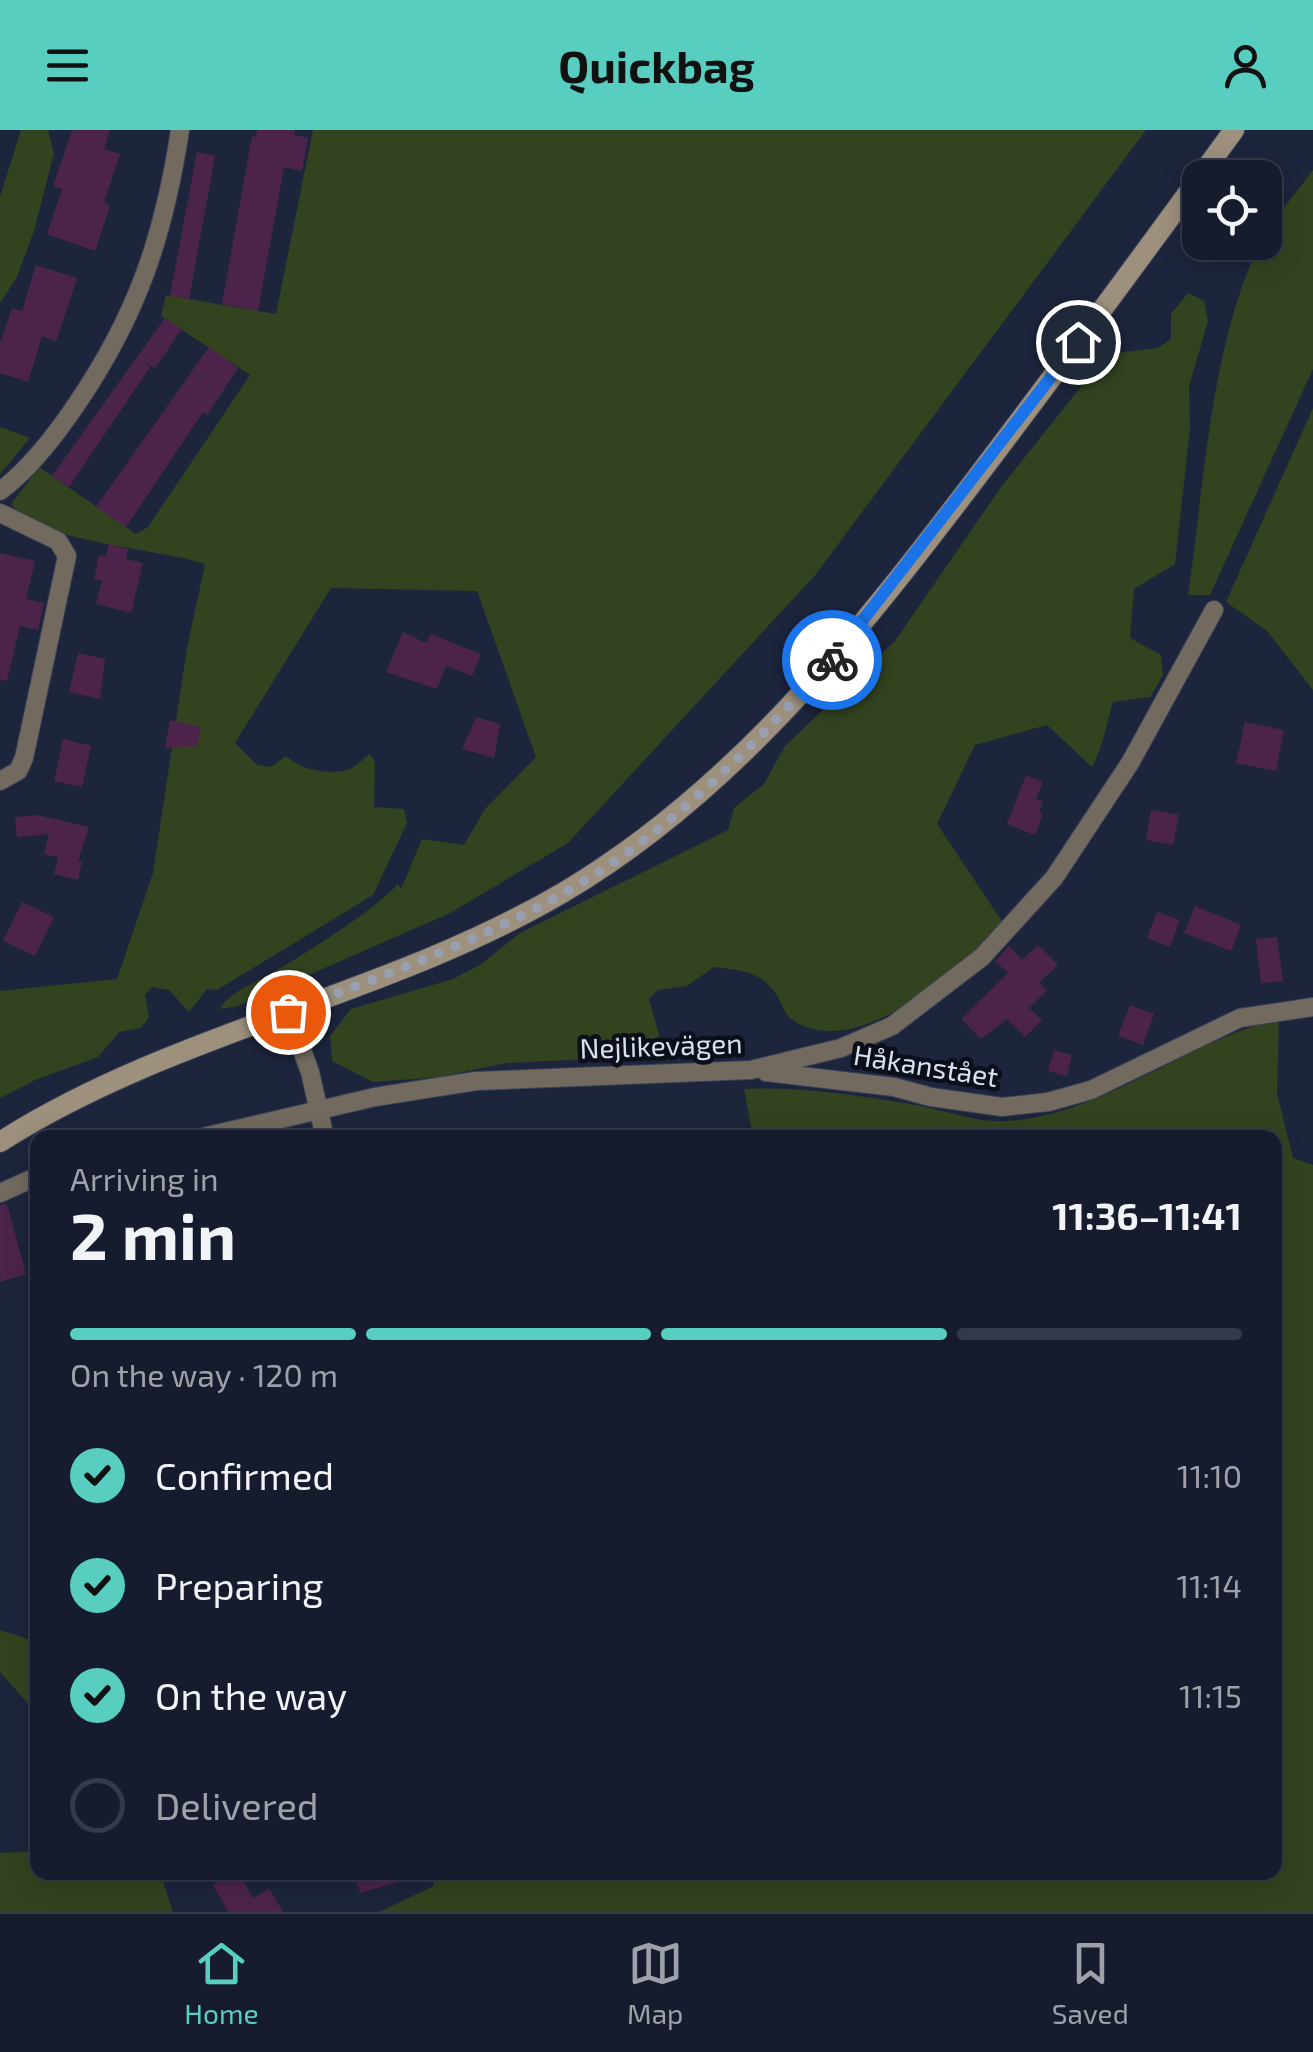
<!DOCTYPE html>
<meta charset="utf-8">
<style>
:root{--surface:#161c2e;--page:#1f2536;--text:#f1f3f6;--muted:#9ea1aa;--line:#353a4a;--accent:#58cec0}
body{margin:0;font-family:"Exo 2",sans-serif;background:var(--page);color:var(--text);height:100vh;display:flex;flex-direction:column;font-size:38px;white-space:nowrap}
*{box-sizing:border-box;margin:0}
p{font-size:32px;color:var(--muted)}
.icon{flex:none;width:55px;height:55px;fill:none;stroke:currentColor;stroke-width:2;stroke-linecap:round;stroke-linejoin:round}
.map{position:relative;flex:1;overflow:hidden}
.panel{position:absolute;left:30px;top:1000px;width:1252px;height:750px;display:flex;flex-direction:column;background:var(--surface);border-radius:20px;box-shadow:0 5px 25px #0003,0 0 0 2px var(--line)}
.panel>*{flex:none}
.tools{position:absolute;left:1182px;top:30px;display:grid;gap:20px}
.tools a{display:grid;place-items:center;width:100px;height:100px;border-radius:20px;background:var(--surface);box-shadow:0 5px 25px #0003,0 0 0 2px var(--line);font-size:50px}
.pin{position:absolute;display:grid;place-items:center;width:85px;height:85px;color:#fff;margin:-42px;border:5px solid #fff;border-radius:50%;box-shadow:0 2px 10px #0007}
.courier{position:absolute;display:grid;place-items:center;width:100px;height:100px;margin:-50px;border:8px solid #1a73e8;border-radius:50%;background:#fff;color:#222;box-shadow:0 2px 12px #0007}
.overview em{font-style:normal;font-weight:700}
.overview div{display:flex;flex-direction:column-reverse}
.overview{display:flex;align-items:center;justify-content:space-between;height:170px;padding:0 40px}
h1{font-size:65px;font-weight:700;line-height:75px}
.bar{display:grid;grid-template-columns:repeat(4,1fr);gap:15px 10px;align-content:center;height:120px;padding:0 40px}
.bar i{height:12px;border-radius:8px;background:var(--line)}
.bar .active{background:var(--accent)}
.bar p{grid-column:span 4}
ol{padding:0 40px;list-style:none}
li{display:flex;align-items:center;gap:30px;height:110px}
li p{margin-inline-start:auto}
li .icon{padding:10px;border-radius:50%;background:var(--accent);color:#111;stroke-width:4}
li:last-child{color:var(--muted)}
li i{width:55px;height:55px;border:5px solid var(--line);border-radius:50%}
header{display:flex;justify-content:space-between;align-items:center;height:130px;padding:0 40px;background:var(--accent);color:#111;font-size:45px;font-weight:700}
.menu{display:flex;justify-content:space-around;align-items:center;height:140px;border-top:2px solid var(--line);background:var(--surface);font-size:28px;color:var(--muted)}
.menu a{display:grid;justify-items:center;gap:5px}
.menu .active{color:var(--accent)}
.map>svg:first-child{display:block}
</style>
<header><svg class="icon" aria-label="menu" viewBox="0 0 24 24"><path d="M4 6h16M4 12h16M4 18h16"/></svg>Quickbag<svg class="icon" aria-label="person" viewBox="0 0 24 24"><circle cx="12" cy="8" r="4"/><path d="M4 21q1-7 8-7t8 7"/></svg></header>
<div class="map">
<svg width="1313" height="1782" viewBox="0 0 1313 1782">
<rect width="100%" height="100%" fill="#1d253d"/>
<!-- green -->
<g fill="#33431f">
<path d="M 21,0 L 48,0 L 54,23 L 34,101 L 17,147 L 0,173 L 0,67 Z"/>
<path d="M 313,0 L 1146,0 L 816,444 L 568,713 L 450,783 L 238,876 L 219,879 C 233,861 250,855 270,844 C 305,824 372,782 398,754 L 401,759 L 422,709 L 464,715 L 485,679 L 536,627 L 477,461 L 331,458 L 235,613 L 257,635 L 271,637 L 286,626 C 301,640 331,646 350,639 C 357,636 364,628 370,624 L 375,632 L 374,677 L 404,679 L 407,693 L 373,765 L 217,860 L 207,859 L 189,882 L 169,860 L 152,857 L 145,865 L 149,887 L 141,898 L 119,902 L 98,927 L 35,950 L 0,968 L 0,861 L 117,849 L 153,743 L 187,518 L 205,434 C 159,418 37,413 11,374 L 39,337 L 136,404 L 148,397 L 250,245 L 161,186 L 166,165 L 276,184 Z"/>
<path d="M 1313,40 L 1313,239 L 1210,465 L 1188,465 C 1204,357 1210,226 1254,126 C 1266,97 1292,68 1313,40 Z"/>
<path d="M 1188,163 L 1204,171 L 1208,191 L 1189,256 L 1190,298 L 1175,434 L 1134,459 L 1130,508 L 1161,525 L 1163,545 L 1150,567 L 1113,572 C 1106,595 1104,615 1092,637 L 1047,595 L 975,615 L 937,694 L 1003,793 C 961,837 857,935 791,889 C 785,884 783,876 779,869 C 764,842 743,840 714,837 L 687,856 L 658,860 L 649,869 L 663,919 L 650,926 L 506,933 L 440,947 L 373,952 L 332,931 L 330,906 L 351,879 L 453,849 L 480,835 L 520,803 L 728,700 L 734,678 L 764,654 L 785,616 L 895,511 L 1001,357 L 1107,224 L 1158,218 L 1171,209 L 1171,184 Z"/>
<path d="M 1313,278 L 1313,560 L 1267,501 L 1226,472 Z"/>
<path d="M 0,297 L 30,308 L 0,344 Z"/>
<path d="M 1279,889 L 1277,963 L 1293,1028 L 1313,1035 L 1313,1782 L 379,1782 L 434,1756 L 430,1742 L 1275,1742 L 1275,1008 L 753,1007 L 744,959 C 797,956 856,965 910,974 C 942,979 975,993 1008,991 C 1107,984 1185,911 1279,889 Z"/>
<path d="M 0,1500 L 37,1512 L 37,1584 L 0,1542 Z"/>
<path d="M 37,1721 L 38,1742 L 160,1743 L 173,1782 L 0,1782 L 0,1723 Z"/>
</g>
<!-- building -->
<g fill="#4c244b">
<path d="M 72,0 L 110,0 L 104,19 L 120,24 L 104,73 L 110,76 L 95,121 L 47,104 L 62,59 L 53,56 Z"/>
<path d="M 257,0 L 295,0 L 294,5 L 308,8 L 302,41 L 284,37 L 258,181 L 222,174 L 252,6 L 256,7 Z"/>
<path d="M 197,22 L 215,26 L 189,169 L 170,166 Z"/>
<path d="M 36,135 L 77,148 L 56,211 L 42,206 L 28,252 L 0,243 L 0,213 L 12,178 L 22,181 Z"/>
<path d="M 165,188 L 182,199 L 155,238 L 141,230 L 150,237 L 69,357 L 52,346 Z"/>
<path d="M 209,217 L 238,238 L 207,285 L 203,282 L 126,397 L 96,377 Z"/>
<path d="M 109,414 L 128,419 L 126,429 L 143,433 L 131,483 L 96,474 L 102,450 L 94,449 L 99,425 L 106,426 Z"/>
<path d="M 0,423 L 35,431 L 26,469 L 44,473 L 38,500 L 20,496 L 7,551 L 0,550 Z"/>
<path d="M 403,502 L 426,513 L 430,504 L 481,524 L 472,546 L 446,536 L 437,559 L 386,542 Z"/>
<path d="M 78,523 L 105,529 L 100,569 L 69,562 Z"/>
<path d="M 476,587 L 500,594 L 494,628 L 462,619 Z"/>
<path d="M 170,590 L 201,597 L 197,616 L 165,618 Z"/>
<path d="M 1245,592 L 1284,600 L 1276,641 L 1236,633 Z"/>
<path d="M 63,609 L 91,616 L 82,657 L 54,651 Z"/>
<path d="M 1026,645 L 1043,652 L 1036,669 L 1043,671 L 1039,682 L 1043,684 L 1035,705 L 1007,694 Z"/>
<path d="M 1151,680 L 1179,685 L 1173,715 L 1146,710 Z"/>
<path d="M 37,685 L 89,697 L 78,731 L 82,732 L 78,750 L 54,744 L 58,727 L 44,724 L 49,704 L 17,707 L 15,687 Z"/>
<path d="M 22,772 L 54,787 L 35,826 L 3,811 Z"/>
<path d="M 1195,776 L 1241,795 L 1231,821 L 1184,803 Z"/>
<path d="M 1157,782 L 1180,790 L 1170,817 L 1147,808 Z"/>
<path d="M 1277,807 L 1283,851 L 1261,853 L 1256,809 Z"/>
<path d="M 1038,815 L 1058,835 L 1039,853 L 1047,860 L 1029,878 L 1042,890 L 1025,907 L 1007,889 L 981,909 L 961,889 L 1008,843 L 995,831 L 1009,816 L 1022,830 Z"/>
<path d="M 1130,875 L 1154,884 L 1143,915 L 1118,906 Z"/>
<path d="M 1054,920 L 1072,925 L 1067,946 L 1048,941 Z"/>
<path d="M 7,1074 L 26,1144 L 0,1152 L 0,1075 Z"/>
<path d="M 234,1742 L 238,1742 L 253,1768 L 269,1758 L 283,1782 L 228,1782 L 213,1755 Z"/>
<path d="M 354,1742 L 415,1742 L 416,1747 L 360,1763 Z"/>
</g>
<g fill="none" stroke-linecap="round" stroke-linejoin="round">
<defs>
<g id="street">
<path d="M 0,361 C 30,339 55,306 76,275 C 137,186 164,106 180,0"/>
<path d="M 0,383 L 58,411 L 67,426 L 24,628 L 18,641 L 0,651"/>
<path d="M 288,882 L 310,942 L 325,1008"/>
<path d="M 766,942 L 894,957 L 931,967 L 1002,977 L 1048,972 L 1091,960 L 1240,888 L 1313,877"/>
<path d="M 199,1008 L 375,967 L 476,951 L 751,940 L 841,918 L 892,896 L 982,827 L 1054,748 L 1130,633 L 1214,480"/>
<path d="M 0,1063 L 38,1046"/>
</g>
<path id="secondary" d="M 0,1012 C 174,901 386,867 564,762 C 734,661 856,506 974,351 C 1062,235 1148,118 1234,0"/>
</defs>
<!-- street casing -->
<use href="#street" stroke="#3b435a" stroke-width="20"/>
<!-- secondary casing -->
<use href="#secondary" stroke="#3b435a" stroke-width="22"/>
<!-- street -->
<use href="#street" stroke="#726a5e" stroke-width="18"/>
<!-- secondary -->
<use href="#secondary" stroke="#9d907d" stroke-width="20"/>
</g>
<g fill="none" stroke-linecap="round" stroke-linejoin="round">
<!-- done -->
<path stroke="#979fb1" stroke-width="10" stroke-dasharray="0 18" d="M 288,882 C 413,834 544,789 651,705 C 717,653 775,592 832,530"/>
<!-- route -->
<path stroke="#1a73e8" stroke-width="12" d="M 832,530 L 1078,212"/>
</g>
<g text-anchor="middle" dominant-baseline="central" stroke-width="9" stroke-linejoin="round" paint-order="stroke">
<!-- street labels -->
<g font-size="28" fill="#d9e0f0" stroke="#0b0f1a">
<text transform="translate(661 915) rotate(-2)">Nejlikevägen</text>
<text transform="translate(926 935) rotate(9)">Håkanstået</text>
</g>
</g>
</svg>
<div class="tools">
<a><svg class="icon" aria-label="locate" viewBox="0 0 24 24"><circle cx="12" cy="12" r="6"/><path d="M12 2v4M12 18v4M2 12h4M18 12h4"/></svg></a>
</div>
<div class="pin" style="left:288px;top:882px;background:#ea580c"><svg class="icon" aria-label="bag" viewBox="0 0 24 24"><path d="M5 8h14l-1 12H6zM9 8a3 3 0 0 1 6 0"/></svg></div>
<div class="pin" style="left:1078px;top:212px;background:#1f2937"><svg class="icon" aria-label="home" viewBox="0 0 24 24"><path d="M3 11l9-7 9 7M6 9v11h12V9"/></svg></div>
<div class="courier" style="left:832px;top:530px"><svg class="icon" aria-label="bike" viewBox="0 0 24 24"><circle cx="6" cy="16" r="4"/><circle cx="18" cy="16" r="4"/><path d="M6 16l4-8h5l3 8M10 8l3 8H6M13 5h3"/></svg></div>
<section class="panel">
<div class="overview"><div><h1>2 min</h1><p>Arriving in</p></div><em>11:36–11:41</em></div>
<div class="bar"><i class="active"></i><i class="active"></i><i class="active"></i><i></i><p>On the way · 120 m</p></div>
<ol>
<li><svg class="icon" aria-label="check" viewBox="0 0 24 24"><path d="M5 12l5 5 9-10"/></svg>Confirmed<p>11:10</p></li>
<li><svg class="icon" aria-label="check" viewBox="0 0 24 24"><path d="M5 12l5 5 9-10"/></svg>Preparing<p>11:14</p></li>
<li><svg class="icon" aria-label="check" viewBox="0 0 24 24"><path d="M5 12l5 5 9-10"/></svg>On the way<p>11:15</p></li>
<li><i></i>Delivered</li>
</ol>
</section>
</div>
<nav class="menu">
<a class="active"><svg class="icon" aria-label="home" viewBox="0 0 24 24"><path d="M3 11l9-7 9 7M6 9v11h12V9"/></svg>Home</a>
<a><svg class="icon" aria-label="map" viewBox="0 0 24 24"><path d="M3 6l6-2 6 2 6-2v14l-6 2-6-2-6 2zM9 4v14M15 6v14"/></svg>Map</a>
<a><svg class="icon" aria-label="saved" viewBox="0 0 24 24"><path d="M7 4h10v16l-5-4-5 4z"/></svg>Saved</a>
</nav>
